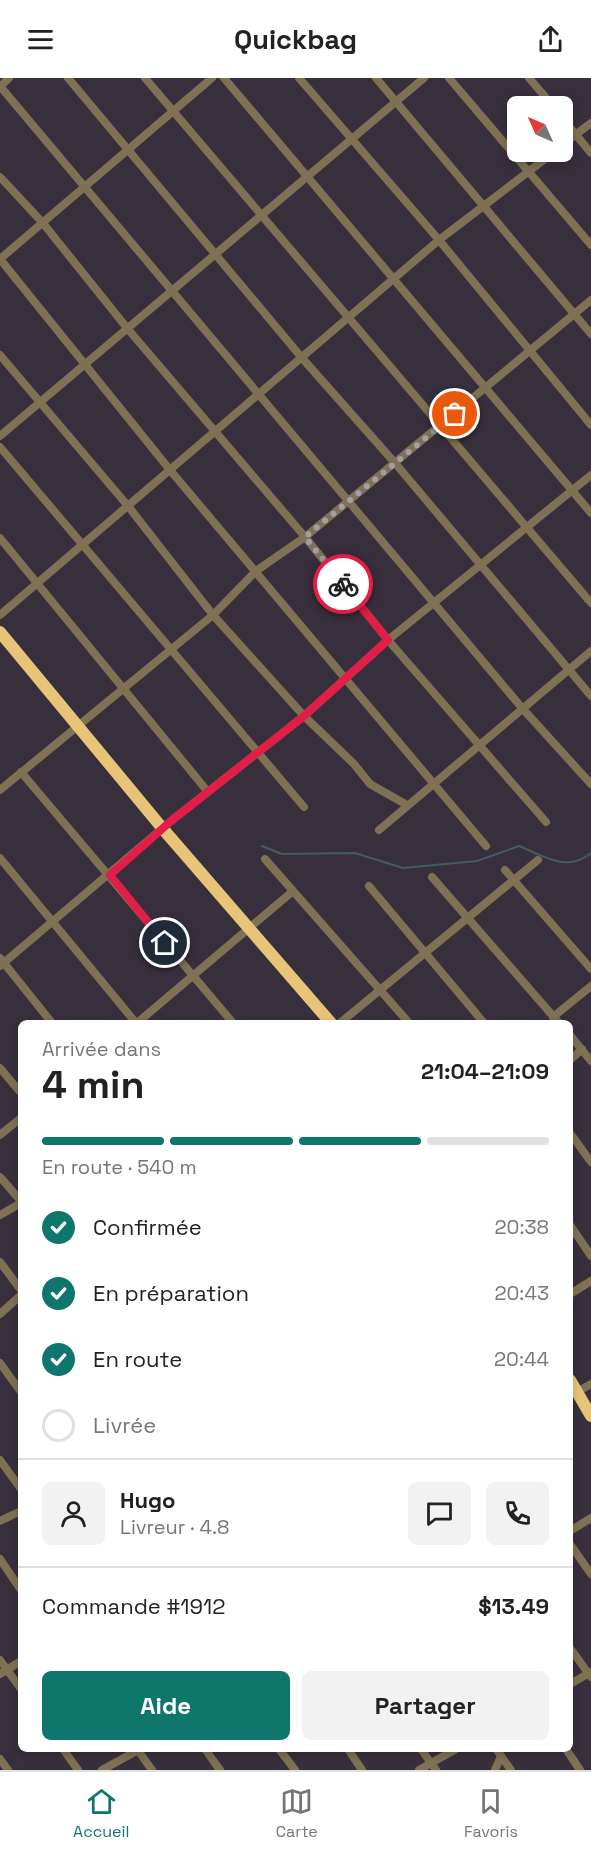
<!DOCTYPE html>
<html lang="fr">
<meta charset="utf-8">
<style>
:root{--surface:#fff;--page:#f2f2f2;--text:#222;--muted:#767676;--line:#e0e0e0;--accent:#0f766e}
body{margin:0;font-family:"Space Grotesk",sans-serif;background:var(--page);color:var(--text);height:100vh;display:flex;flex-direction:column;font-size:22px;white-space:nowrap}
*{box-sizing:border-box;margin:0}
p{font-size:20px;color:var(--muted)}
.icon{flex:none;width:33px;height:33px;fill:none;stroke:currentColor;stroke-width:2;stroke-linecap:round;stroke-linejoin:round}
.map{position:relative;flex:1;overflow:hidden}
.side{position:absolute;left:18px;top:942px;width:555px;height:732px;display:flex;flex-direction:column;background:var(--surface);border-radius:9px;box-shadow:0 3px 9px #0003}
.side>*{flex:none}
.needle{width:39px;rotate:315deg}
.tools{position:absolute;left:507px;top:18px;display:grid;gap:12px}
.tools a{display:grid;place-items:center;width:66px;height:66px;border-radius:9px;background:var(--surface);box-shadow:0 3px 9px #0003;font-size:30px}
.pin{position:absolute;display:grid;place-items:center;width:51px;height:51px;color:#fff;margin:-26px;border:3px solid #fff;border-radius:50%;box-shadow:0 2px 6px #0007}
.courier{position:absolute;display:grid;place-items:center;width:60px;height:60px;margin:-30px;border:4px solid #e11d48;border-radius:50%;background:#fff;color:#222;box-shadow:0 2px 8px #0007}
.headline em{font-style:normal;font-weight:600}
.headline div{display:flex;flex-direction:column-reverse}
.headline{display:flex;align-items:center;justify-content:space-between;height:102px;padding:0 24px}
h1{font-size:39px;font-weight:600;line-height:45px}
.bar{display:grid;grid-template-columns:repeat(4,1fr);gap:9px 6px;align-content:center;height:72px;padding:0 24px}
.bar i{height:8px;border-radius:4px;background:var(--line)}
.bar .on{background:var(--accent)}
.bar p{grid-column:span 4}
.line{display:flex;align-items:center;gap:15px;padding:0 24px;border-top:2px solid var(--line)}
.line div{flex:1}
.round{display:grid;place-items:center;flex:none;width:63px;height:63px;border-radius:9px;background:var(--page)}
ol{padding:0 24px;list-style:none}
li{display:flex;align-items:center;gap:18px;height:66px}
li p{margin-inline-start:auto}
li .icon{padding:6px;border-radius:50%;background:var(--accent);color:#fff;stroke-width:4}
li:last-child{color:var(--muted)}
li i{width:33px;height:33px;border:3px solid var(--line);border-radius:50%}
.cta{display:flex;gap:12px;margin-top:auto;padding:12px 24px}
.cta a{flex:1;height:69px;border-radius:9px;background:var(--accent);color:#fff;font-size:24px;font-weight:600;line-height:69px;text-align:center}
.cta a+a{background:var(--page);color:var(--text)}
header{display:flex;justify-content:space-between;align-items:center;height:78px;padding:0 24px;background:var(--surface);font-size:27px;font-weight:600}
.dock{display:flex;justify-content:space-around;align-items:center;height:84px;border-top:2px solid var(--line);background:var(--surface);font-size:16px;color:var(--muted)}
.dock a{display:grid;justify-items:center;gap:3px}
.dock .on{color:var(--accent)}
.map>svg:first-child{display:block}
</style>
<header><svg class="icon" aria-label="menu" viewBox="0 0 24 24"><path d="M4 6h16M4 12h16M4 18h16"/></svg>Quickbag<svg class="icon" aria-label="share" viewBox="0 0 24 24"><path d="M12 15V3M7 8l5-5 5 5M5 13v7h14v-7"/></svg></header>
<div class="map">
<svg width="591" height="1692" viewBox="0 0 591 1692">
<rect width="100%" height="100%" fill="#382f3c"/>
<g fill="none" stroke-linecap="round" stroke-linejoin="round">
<!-- stream -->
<path stroke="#445c61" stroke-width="2" d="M 262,768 L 282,776 L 355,775 L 403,790 L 477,783 L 519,768 C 544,778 568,795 591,775"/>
<!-- minor -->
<g stroke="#7f7153" stroke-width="8">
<path d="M 68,0 L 302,280 L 395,385 L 591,618"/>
<path d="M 145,0 L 591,525"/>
<path d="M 224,0 L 591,435"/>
<path d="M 299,0 L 439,162 L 591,347"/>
<path d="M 376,0 L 591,256"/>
<path d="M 449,0 L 591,167"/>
<path d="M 529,0 L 553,28"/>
<path d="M 0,8 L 522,630 L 591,706"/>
<path d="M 0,9 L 9,0"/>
<path d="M 562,40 L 591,75"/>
<path d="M 562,67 L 591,45"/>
<path d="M 0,99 L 42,144 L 127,250 L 305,459 L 388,562 L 546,744"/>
<path d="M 0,181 L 170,392 L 486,768"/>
<path d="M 0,181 L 212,0"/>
<path d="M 0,277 L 128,428 L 213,537 L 304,638 L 354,686 L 370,706 L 407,727"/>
<path d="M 0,358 L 424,0"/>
<path d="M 0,369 L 304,729"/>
<path d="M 0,460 L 208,714"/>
<path d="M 0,537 L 439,162 L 554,74"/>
<path d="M 21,694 L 233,945"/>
<path d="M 0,712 L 213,537 L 256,493 L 305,459 L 591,222"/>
<path d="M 379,752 L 591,573"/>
<path d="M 0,780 L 136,945"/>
<path d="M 265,781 L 409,945"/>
<path d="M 505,792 L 591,891"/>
<path d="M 432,799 L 559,945"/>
<path d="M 369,808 L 484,945"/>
<path d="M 0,880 L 52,945"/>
<path d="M 0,888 L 171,743 L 304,638 L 388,562 L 591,397"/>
<path d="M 553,939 L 591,908"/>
<path d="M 137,945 L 293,813"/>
<path d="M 340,945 L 538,782"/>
<path d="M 570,957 L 591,983"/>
<path d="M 570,982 L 582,971"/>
<path d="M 0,990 L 21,1015"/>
<path d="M 570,1055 L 591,1084"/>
<path d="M 0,1057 L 21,1040"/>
<path d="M 0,1099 L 21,1123"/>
<path d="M 0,1137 L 21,1125"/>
<path d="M 570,1147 L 591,1178"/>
<path d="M 0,1184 L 21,1212"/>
<path d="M 570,1216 L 591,1203"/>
<path d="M 0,1236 L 21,1217"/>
<path d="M 0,1285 L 21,1314"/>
<path d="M 577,1314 L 591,1306"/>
<path d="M 0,1382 L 21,1411"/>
<path d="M 0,1443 L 21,1433"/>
<path d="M 570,1453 L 591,1440"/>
<path d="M 570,1466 L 591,1496"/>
<path d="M 0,1481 L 21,1512"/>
<path d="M 570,1570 L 591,1599"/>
<path d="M 0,1582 L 21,1611"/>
<path d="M 0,1596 L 21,1583"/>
<path d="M 570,1606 L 591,1594"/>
<path d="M 63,1671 L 78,1692"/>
<path d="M 137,1671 L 152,1692"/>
<path d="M 205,1671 L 220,1692"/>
<path d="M 279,1671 L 295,1692"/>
<path d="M 348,1671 L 362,1692"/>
<path d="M 421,1671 L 436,1692"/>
<path d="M 496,1671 L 511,1692"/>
<path d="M 566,1671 L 580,1692"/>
<path d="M 0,1681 L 8,1692"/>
<path d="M 102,1692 L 140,1671"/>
<path d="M 419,1692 L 456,1671"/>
<path d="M 495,1692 L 501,1678"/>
</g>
<!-- highway -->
<g stroke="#e8c479" stroke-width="12">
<path d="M 0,554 L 163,751 L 331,945"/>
<path d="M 570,1302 L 591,1338"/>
</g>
</g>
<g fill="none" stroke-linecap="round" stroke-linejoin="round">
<!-- done -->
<path stroke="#a59ea8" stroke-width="6" stroke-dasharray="0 10.8" d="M 343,506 L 305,459 L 455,336"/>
<!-- route -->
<path stroke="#e11d48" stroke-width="8" d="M 165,865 L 110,797 L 171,743 L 304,638 L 388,562 L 343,506"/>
</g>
</svg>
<div class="tools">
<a><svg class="needle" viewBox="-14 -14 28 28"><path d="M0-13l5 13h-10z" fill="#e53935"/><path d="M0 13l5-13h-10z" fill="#767676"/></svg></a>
</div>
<div class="pin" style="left:455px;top:336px;background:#ea580c"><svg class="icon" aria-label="bag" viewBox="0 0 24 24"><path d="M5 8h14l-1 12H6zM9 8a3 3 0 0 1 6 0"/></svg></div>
<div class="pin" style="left:165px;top:865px;background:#1f2937"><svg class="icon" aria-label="home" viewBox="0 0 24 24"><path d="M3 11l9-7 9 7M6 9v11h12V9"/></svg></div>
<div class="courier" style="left:343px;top:506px"><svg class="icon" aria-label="bike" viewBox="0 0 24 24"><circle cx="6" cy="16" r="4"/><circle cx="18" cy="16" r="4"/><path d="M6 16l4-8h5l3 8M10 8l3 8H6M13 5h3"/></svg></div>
<section class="side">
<div class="headline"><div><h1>4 min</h1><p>Arrivée dans</p></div><em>21:04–21:09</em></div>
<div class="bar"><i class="on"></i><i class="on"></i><i class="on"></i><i></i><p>En route · 540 m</p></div>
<ol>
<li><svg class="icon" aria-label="check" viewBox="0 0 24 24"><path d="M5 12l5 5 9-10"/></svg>Confirmée<p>20:38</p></li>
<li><svg class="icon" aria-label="check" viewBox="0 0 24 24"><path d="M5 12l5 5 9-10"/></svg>En préparation<p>20:43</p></li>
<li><svg class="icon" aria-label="check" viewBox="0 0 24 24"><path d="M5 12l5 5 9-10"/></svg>En route<p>20:44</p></li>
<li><i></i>Livrée</li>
</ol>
<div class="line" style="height:108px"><a class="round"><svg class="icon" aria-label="person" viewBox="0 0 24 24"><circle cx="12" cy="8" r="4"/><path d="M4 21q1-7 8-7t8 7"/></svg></a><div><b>Hugo</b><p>Livreur · 4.8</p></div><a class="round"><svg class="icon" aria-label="chat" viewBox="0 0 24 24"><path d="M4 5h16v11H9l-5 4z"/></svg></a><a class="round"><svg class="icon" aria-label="phone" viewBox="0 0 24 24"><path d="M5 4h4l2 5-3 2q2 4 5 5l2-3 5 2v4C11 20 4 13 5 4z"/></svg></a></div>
<div class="line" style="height:78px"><div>Commande #1912</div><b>$13.49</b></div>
<div class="cta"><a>Aide</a><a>Partager</a></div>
</section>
</div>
<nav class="dock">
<a class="on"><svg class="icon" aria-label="home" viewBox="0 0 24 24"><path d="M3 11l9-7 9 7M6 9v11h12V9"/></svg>Accueil</a>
<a><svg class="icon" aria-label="map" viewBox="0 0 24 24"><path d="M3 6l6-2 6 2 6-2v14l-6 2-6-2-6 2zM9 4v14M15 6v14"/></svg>Carte</a>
<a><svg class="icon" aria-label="saved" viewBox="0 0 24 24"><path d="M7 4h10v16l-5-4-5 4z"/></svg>Favoris</a>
</nav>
